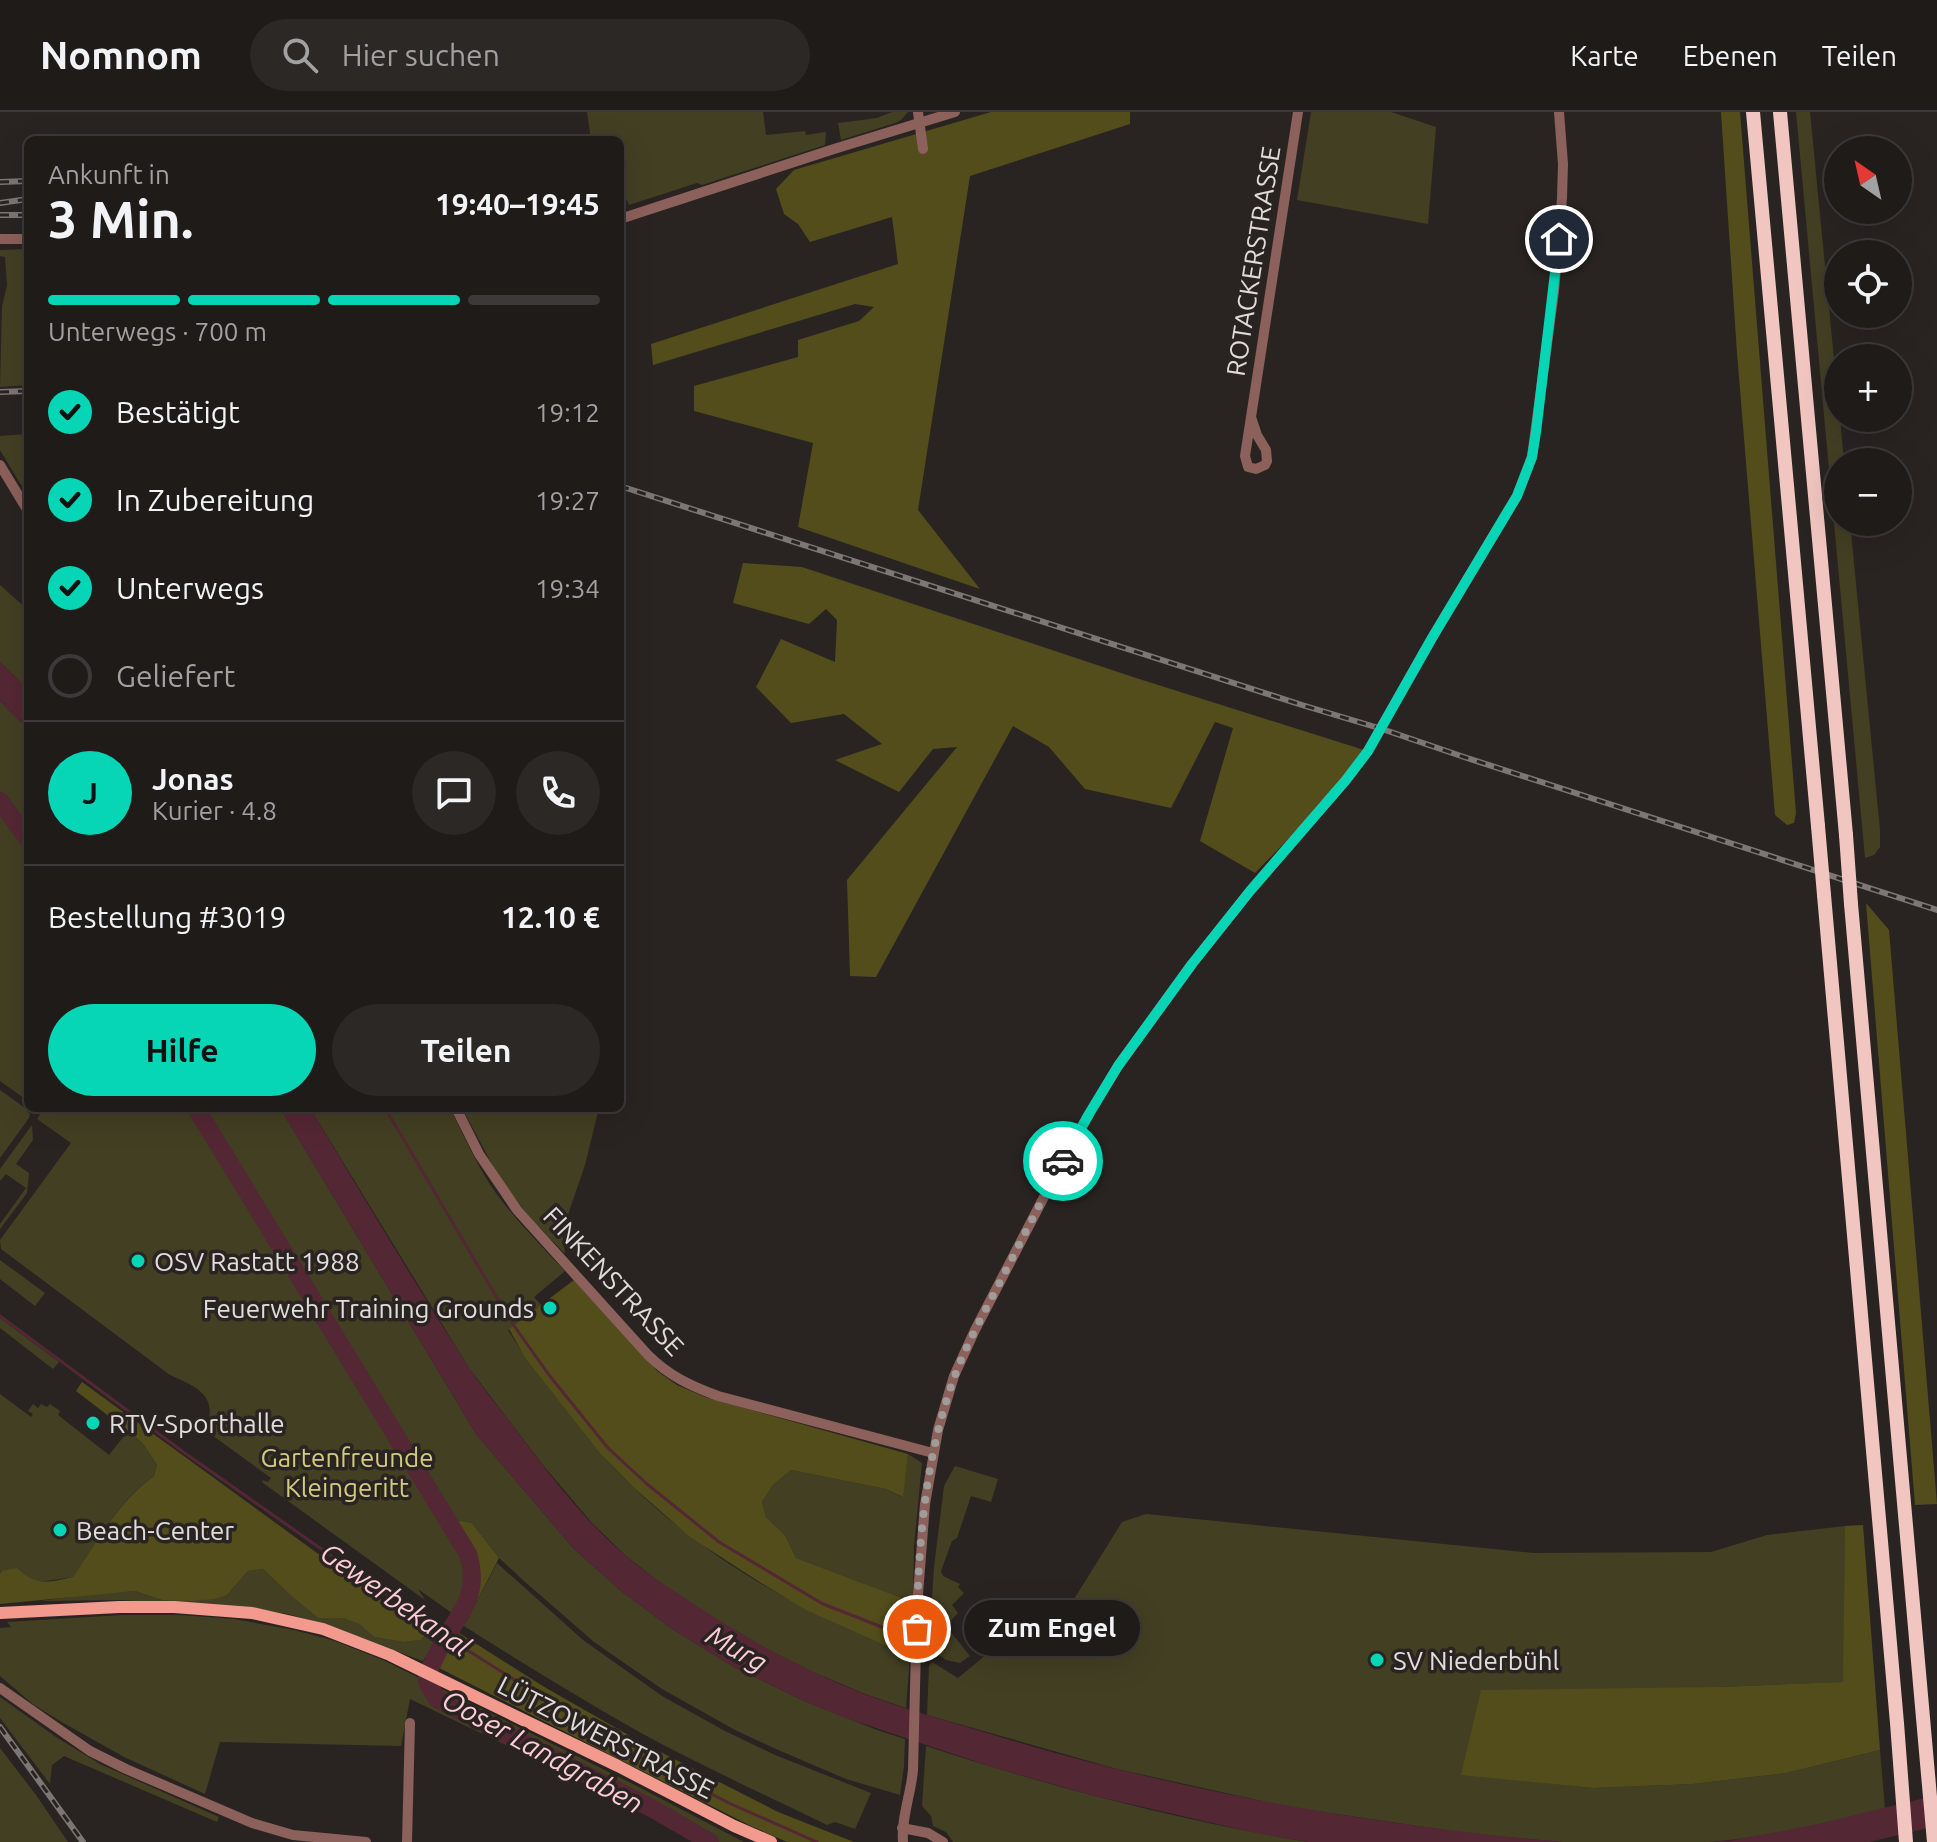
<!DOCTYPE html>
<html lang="de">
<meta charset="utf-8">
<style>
:root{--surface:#1f1b19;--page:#2c2826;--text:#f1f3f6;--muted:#a1a1a2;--line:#3c3938;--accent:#06d5b6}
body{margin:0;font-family:Ubuntu,sans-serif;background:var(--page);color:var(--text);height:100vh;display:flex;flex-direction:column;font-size:30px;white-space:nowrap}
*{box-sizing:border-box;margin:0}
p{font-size:26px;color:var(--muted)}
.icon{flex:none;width:44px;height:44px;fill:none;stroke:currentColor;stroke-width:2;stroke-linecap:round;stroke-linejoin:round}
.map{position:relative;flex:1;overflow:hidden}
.side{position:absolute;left:24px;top:24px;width:600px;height:976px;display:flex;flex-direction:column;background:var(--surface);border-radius:12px;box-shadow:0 8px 32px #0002,0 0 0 2px var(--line)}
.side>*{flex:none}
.needle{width:52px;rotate:326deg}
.controls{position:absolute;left:1824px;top:24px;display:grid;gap:16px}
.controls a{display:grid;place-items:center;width:88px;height:88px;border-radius:50%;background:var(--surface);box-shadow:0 8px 32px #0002,0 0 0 2px var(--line);font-size:40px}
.pin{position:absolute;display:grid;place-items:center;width:68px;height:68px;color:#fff;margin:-34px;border:4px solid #fff;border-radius:50%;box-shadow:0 2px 8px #0007}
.courier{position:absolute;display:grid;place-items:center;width:80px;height:80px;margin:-40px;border:6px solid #06d5b6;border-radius:50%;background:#fff;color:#222;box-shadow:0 2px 10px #0007}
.bubble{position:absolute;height:56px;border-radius:28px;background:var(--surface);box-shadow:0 8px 32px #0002,0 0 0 2px var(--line);font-size:26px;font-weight:700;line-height:56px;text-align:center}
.overview em{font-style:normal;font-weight:700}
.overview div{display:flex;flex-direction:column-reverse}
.overview{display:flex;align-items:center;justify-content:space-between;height:136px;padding:0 24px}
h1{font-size:52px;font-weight:700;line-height:60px}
.bar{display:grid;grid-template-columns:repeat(4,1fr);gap:12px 8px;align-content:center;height:96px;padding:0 24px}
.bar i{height:10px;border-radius:6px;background:var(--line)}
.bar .current{background:var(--accent)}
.bar p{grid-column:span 4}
.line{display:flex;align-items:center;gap:20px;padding:0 24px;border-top:2px solid var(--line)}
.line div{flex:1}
.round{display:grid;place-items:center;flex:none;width:84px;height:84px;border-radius:42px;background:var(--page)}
ol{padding:0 24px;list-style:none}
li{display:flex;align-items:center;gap:24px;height:88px}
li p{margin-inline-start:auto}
li .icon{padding:8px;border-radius:50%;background:var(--accent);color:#111;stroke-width:4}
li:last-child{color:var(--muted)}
li i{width:44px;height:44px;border:4px solid var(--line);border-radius:50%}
.primary-button{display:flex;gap:16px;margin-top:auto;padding:16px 24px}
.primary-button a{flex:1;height:92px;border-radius:48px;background:var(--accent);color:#111;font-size:32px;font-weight:700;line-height:92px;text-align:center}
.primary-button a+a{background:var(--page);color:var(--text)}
header{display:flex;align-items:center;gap:48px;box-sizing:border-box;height:112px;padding:0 40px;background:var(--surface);border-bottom:2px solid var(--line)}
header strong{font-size:38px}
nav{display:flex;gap:44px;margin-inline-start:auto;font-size:28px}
.search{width:560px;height:72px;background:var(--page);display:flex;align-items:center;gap:20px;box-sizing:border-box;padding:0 28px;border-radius:44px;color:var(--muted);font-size:30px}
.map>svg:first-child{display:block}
</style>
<header>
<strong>Nomnom</strong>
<div class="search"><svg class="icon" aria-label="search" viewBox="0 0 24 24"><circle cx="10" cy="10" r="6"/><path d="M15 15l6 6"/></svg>Hier suchen</div>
<nav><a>Karte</a><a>Ebenen</a><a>Teilen</a></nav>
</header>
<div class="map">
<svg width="1937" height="1730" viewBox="0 0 1937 1730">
<rect width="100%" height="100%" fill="#292421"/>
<!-- green -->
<g fill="#433f23">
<path d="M 587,0 L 763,0 L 766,23 L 805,19 L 806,23 L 826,20 L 825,33 L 702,73 L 697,71 L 629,93 L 627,88 L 620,83 L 620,28 L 591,28 Z"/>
<path d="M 892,0 L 908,0 L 901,8 L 895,11 L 841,28 L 838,11 L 877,6 Z"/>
<path d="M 1311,0 L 1391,0 L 1436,15 L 1428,112 L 1297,88 Z"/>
<path d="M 1796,0 L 1810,0 L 1838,288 L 1838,306 L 1840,306 L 1844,350 L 1838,350 L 1838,410 L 1850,410 L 1880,718 L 1880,735 L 1874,743 L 1865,746 Z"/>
<path d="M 28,137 L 28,273 L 0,275 L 2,195 L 7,173 L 5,145 L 0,144 L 0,138 Z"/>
<path d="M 25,303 L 28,303 L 28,369 L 21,373 L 0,338 L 0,324 L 26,322 Z"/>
<path d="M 0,473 L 28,498 L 28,577 L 0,550 Z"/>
<path d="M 0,589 L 28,617 L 28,720 L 0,684 Z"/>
<path d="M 0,695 L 28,732 L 28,989 L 0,969 Z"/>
<path d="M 0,978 L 25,996 L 30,1002 L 29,1006 L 0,1046 Z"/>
<path d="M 44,996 L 192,996 L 465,1443 C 473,1470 469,1480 456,1504 L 418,1477 L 425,1488 L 263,1371 L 262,1368 L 268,1370 L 271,1366 L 205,1318 C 220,1284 197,1275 170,1263 L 1,1137 L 0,1128 L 71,1031 L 37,1007 Z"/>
<path d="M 200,996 L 280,996 L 476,1322 L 573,1436 L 621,1479 L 672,1517 L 734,1555 L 804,1589 L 877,1618 L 905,1627 L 904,1654 L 900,1683 L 846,1667 L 776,1637 L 735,1618 L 662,1577 L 594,1530 L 524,1469 L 499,1446 L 472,1411 L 451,1407 Z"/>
<path d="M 310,996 L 450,996 C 463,1022 475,1049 491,1074 C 512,1105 540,1132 565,1159 L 534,1185 L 541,1193 L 508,1218 C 525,1246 545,1271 566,1297 C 577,1311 588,1327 600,1340 C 665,1415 752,1473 842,1514 C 865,1524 887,1535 910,1542 L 906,1596 L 865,1582 L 813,1560 L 767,1537 L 720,1510 L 658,1469 L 626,1444 L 592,1411 L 542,1352 L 469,1256 Z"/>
<path d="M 462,996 L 599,996 L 585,1053 L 562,1120 L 565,1142 L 526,1101 L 501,1069 Z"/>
<path d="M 32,1013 L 33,1028 L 16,1052 L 29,1061 L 27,1081 L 0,1117 L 0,1112 L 26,1076 L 6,1062 L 0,1069 L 0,1057 Z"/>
<path d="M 0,1148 L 45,1181 L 35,1194 L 0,1167 Z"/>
<path d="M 0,1206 L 59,1250 L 53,1257 L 0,1216 Z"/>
<path d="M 0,1282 L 31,1305 L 33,1302 L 28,1299 L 33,1292 L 38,1296 L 41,1292 L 47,1295 L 50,1292 L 60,1299 L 58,1303 L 109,1343 L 128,1319 L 144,1333 L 157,1353 L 154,1364 C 118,1389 97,1430 73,1465 L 40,1470 L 2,1459 L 0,1462 Z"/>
<path d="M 908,1342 L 922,1351 L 914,1434 L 913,1490 L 796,1446 L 785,1423 L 766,1405 L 762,1390 L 773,1373 L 791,1358 L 886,1377 L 902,1385 Z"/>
<path d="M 955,1354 L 998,1367 L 991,1390 L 971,1384 L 957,1426 L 952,1429 L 941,1459 L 943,1464 L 960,1472 L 958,1475 L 964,1481 L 952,1493 L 958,1501 L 946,1514 L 970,1544 L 960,1551 L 946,1548 L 929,1536 L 934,1455 L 944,1374 Z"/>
<path d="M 1146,1402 L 1534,1441 L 1711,1440 L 1767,1423 L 1845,1414 L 1844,1570 L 1719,1575 L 1461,1662 L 1593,1676 L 1693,1672 L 1786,1661 L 1880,1638 L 1885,1697 C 1827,1710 1768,1726 1709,1730 L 1562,1730 L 1472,1722 L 1289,1695 L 1117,1657 L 927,1603 L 929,1554 L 932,1550 L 958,1566 L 992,1538 L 999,1545 L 1038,1511 L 1053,1521 L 1122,1410 Z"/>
<path d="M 497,1451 L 583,1528 L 662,1584 L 725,1619 L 775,1643 L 871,1681 L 855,1717 L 835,1710 L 827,1713 C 765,1683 702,1654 641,1621 C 581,1587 522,1551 464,1514 Z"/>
<path d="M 263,1457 L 289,1482 L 318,1506 L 343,1506 L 359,1512 L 374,1525 L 404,1530 L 421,1528 L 427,1521 L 437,1527 L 423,1549 L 320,1511 L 288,1502 L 252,1496 L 120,1488 L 40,1489 L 93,1482 L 135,1479 L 162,1488 L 227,1483 L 248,1459 Z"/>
<path d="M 122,1503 L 180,1503 L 234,1507 L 294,1518 L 335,1529 L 383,1548 L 631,1671 L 744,1730 L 699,1730 L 676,1715 L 410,1587 L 401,1634 L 220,1630 L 205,1682 L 124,1645 L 60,1609 L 34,1593 L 0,1564 L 0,1516 L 11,1515 L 7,1510 Z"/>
<path d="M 0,1585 L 56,1625 L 100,1652 L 219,1705 L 217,1710 L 64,1644 L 52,1653 L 50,1672 L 0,1606 Z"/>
<path d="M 926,1634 C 1051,1675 1178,1708 1308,1730 L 953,1730 L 946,1720 L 933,1714 L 931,1704 L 922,1694 Z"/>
<path d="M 0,1636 L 36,1683 L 68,1730 L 0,1730 Z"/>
</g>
<!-- forest -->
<g fill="#534d1c">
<path d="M 991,0 L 1130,0 L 1130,12 L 970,64 L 918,398 L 980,477 L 798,415 L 813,331 L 694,299 L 694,274 L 798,245 L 798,228 L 859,209 L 874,195 L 855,192 L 653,253 L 651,232 L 898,152 L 892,105 L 810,130 L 798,112 L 784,102 L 776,77 L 794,58 Z"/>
<path d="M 1721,0 L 1740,0 L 1796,701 L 1794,711 L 1787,713 L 1775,703 L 1737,241 Z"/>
<path d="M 743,451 L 802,455 L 1133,565 L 1364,638 L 1335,679 L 1255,761 L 1200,729 L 1233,616 L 1215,610 L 1171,696 L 1085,677 L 1049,635 L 1013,614 L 876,865 L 850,864 L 847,768 L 957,635 L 933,637 L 899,680 L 835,648 L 882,632 L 844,602 L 791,611 L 756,575 L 781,527 L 835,550 L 837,508 L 826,497 L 809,512 L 733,491 Z"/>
<path d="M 1866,791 L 1889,818 L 1937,1392 L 1915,1393 Z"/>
<path d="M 574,1168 L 657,1259 L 677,1273 L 705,1285 L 908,1342 L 903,1385 L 886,1377 L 791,1358 L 773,1373 L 762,1390 L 766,1405 L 785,1423 L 796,1446 L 913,1490 L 913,1537 L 893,1537 L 806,1498 L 761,1471 L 690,1425 L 633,1375 L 599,1340 L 526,1247 L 509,1217 Z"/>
<path d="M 82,1270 L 427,1521 L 421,1528 L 404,1530 L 374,1525 L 359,1512 L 343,1506 L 318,1506 L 289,1482 L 263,1457 L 248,1459 L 227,1483 L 215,1487 L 190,1489 L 162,1488 L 135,1479 L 0,1492 L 0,1462 L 2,1459 L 17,1456 C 36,1475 49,1470 73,1465 C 97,1429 119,1389 154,1364 L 157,1353 L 144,1333 L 132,1322 L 76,1279 Z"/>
<path d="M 451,1407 L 472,1411 L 499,1446 L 464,1514 L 460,1511 C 465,1502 471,1493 475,1483 C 485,1456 465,1428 451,1407 Z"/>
<path d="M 1863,1413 L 1880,1638 L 1786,1661 L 1693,1672 L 1593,1676 L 1461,1663 L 1481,1578 L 1719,1575 L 1843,1570 L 1845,1414 Z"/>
<path d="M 456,1519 L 546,1576 L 639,1629 L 778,1700 L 854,1730 L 787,1730 L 751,1714 L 439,1556 Z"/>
</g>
<!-- water -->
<g fill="#542734">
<path d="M 0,550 L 28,577 L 28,617 L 0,589 Z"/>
<path d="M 280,996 L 310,996 C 362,1082 413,1169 468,1254 C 483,1277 502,1299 519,1322 C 551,1365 585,1409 626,1444 C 645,1461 668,1475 689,1489 C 745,1526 804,1559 867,1583 C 910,1599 955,1611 1000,1625 C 1183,1680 1371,1713 1562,1730 L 1308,1730 L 1256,1721 L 1095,1684 L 992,1655 L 843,1605 L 804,1589 L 734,1555 L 672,1517 L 621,1479 L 573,1436 L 476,1322 Z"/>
<path d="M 1937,1683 L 1937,1714 L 1869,1730 L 1709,1730 L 1728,1729 L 1814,1713 Z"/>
</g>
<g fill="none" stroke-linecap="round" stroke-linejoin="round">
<!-- stream -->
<g stroke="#542734" stroke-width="3">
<path d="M 385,996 L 510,1208 L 549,1263 L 608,1336 L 647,1372 L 719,1430 L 823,1492 L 910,1526"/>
<path d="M 0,1204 L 182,1339 L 445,1524 L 624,1637 L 731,1692 L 817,1730"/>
<path d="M 430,1581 L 430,1578"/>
</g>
<!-- river -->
<g stroke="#542734" stroke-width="18">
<path d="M 0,689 L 28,727"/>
<path d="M 196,996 L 468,1442 C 479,1477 466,1494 447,1523"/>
<path d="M 444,1527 L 427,1563 L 427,1570 L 437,1587 L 655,1698 L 710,1730"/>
</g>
<!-- minor -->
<g stroke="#8c605b" stroke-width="10">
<path d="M 918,0 L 923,37"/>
<path d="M 620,107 L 834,37 L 955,0"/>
<path d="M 0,127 L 28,127"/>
<path d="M 1251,305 L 1257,323 L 1266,338 L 1267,349 L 1265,353 L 1256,357 L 1248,355 L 1245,344 L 1298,0"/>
<path d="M 0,353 L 28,399"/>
<path d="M 456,996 L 479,1042 L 517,1098 L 648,1243 C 669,1264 691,1274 718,1284 L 933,1341"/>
<path d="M 0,1576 L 90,1639 L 126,1657 L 252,1711 L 293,1723 L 366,1730"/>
<path d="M 902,1716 L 928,1721 L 943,1730"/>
<path d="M 407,1730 L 410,1611"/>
<path d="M 903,1730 C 901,1706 911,1682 913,1658 L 917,1495 L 925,1392 L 938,1318 L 954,1264 L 975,1218 L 1059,1056 L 1089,1002 L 1118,954 L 1192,852 L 1250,779 L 1346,668 L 1368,639 L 1432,526 L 1517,384 L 1532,345 L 1554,179 L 1562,86 L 1563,52 L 1559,0"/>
</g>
<!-- major -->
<path stroke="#f39a8f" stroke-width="12" d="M 0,1501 L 119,1495 L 174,1495 L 252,1501 L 323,1517 L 390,1543 L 431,1563 L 618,1654 L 734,1714 L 771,1730"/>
<!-- highway -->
<g stroke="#f2c6c0" stroke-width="14">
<path d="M 1753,0 L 1818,714"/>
<path d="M 1780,0 L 1846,723"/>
<path d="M 1824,783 L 1897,1611 L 1906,1730"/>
<path d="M 1851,792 L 1934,1730"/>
</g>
<defs>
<g id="rail">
<path d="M 0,70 L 28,69"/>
<path d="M 0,91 L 28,87"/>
<path d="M 0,103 L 28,103"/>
<path d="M 0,280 L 28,279"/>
<path d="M 620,374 L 1302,593 L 1382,617 L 1464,645 L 1937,798"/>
<path d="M 0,1615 L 83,1730"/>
</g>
</defs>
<!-- rail casing -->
<use href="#rail" stroke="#7c7775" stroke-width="6"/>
<!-- rail -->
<use href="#rail" stroke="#292421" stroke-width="3" stroke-dasharray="9" stroke-linecap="butt"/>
<!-- highway-bridge -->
<g stroke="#f2c6c0" stroke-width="14">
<path d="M 1818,714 L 1824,783"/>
<path d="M 1846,723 L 1851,792"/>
</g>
</g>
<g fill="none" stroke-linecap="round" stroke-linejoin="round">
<!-- done -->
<path stroke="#a09c99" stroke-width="8" stroke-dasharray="0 14.4" d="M 917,1517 C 918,1432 925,1346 954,1266 C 966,1233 983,1203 999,1172 C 1020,1131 1041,1089 1063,1049"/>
<!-- route -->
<path stroke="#06d5b6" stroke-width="10" d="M 1063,1049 L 1089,1002 L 1118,954 L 1192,852 L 1250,779 L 1346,668 L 1368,639 L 1432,526 L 1517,384 L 1532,345 L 1536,320 L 1559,127"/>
</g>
<!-- markers -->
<g fill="#06d5b6" stroke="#292421" stroke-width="3">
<circle cx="138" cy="1149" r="8"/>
<circle cx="550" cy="1196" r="8"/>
<circle cx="93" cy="1311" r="8"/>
<circle cx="60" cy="1418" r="8"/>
<circle cx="1377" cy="1548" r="8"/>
</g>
<g text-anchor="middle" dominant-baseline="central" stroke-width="7" stroke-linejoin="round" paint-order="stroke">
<!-- street labels -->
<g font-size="26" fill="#e0dcda" stroke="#292421">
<text transform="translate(1253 149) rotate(-81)">ROTACKERSTRASSE</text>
<text transform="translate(614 1169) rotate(47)">FINKENSTRASSE</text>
<text transform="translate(606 1625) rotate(27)">LÜTZOWERSTRASSE</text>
</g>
<!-- poi labels -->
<g font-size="26" fill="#e0dcda" stroke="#292421" text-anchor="start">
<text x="154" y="1149">OSV Rastatt 1988</text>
<text x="534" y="1196" text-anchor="end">Feuerwehr Training Grounds</text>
<text x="109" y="1311">RTV-Sporthalle</text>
<text x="76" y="1418">Beach-Center</text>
<text x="1393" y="1548">SV Niederbühl</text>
</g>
<!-- park labels -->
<g font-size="26" fill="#d3ca7d" stroke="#292421">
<text x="347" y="1345">Gartenfreunde<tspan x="347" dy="30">Kleingeritt</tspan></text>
</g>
<!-- water labels -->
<g font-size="28" font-style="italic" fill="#fecbd8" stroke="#292421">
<text transform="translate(396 1487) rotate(35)">Gewerbekanal</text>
<text transform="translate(737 1536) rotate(30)">Murg</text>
<text transform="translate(543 1639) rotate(29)">Ooser Landgraben</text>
</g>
</g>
</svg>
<div class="controls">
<a><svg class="needle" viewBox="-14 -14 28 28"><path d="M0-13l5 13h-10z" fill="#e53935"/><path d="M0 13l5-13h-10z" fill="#a1a1a2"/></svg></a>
<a><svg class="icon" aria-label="locate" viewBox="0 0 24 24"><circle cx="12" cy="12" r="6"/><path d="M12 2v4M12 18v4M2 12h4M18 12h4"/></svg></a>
<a>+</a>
<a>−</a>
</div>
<div class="pin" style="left:917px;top:1517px;background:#ea580c"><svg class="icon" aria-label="bag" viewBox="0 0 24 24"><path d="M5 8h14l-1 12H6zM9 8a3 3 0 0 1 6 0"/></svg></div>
<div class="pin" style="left:1559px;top:127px;background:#1f2937"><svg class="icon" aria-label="home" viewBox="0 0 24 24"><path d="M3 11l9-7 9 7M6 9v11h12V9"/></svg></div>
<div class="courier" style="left:1063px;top:1049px"><svg class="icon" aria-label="car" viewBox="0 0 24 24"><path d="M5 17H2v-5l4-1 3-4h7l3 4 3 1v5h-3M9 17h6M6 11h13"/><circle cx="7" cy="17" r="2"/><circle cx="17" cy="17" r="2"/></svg></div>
<div class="bubble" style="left:964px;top:1488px;width:176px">Zum Engel</div>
<section class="side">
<div class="overview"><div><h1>3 Min.</h1><p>Ankunft in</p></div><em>19:40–19:45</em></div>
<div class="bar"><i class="current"></i><i class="current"></i><i class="current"></i><i></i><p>Unterwegs · 700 m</p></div>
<ol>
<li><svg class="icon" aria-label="check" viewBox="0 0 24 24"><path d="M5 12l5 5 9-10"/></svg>Bestätigt<p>19:12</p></li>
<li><svg class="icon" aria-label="check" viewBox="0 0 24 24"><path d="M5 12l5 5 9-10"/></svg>In Zubereitung<p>19:27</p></li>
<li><svg class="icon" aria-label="check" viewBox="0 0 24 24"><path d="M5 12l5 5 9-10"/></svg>Unterwegs<p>19:34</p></li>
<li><i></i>Geliefert</li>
</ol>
<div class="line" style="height:144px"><b class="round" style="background:var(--accent);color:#111">J</b><div><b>Jonas</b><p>Kurier · 4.8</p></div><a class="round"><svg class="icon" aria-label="chat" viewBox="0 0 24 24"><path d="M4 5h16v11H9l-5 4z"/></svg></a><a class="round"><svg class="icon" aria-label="phone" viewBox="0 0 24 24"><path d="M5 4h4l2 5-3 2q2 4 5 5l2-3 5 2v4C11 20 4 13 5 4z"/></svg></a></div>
<div class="line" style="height:104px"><div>Bestellung #3019</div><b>12.10 €</b></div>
<div class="primary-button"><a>Hilfe</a><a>Teilen</a></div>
</section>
</div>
